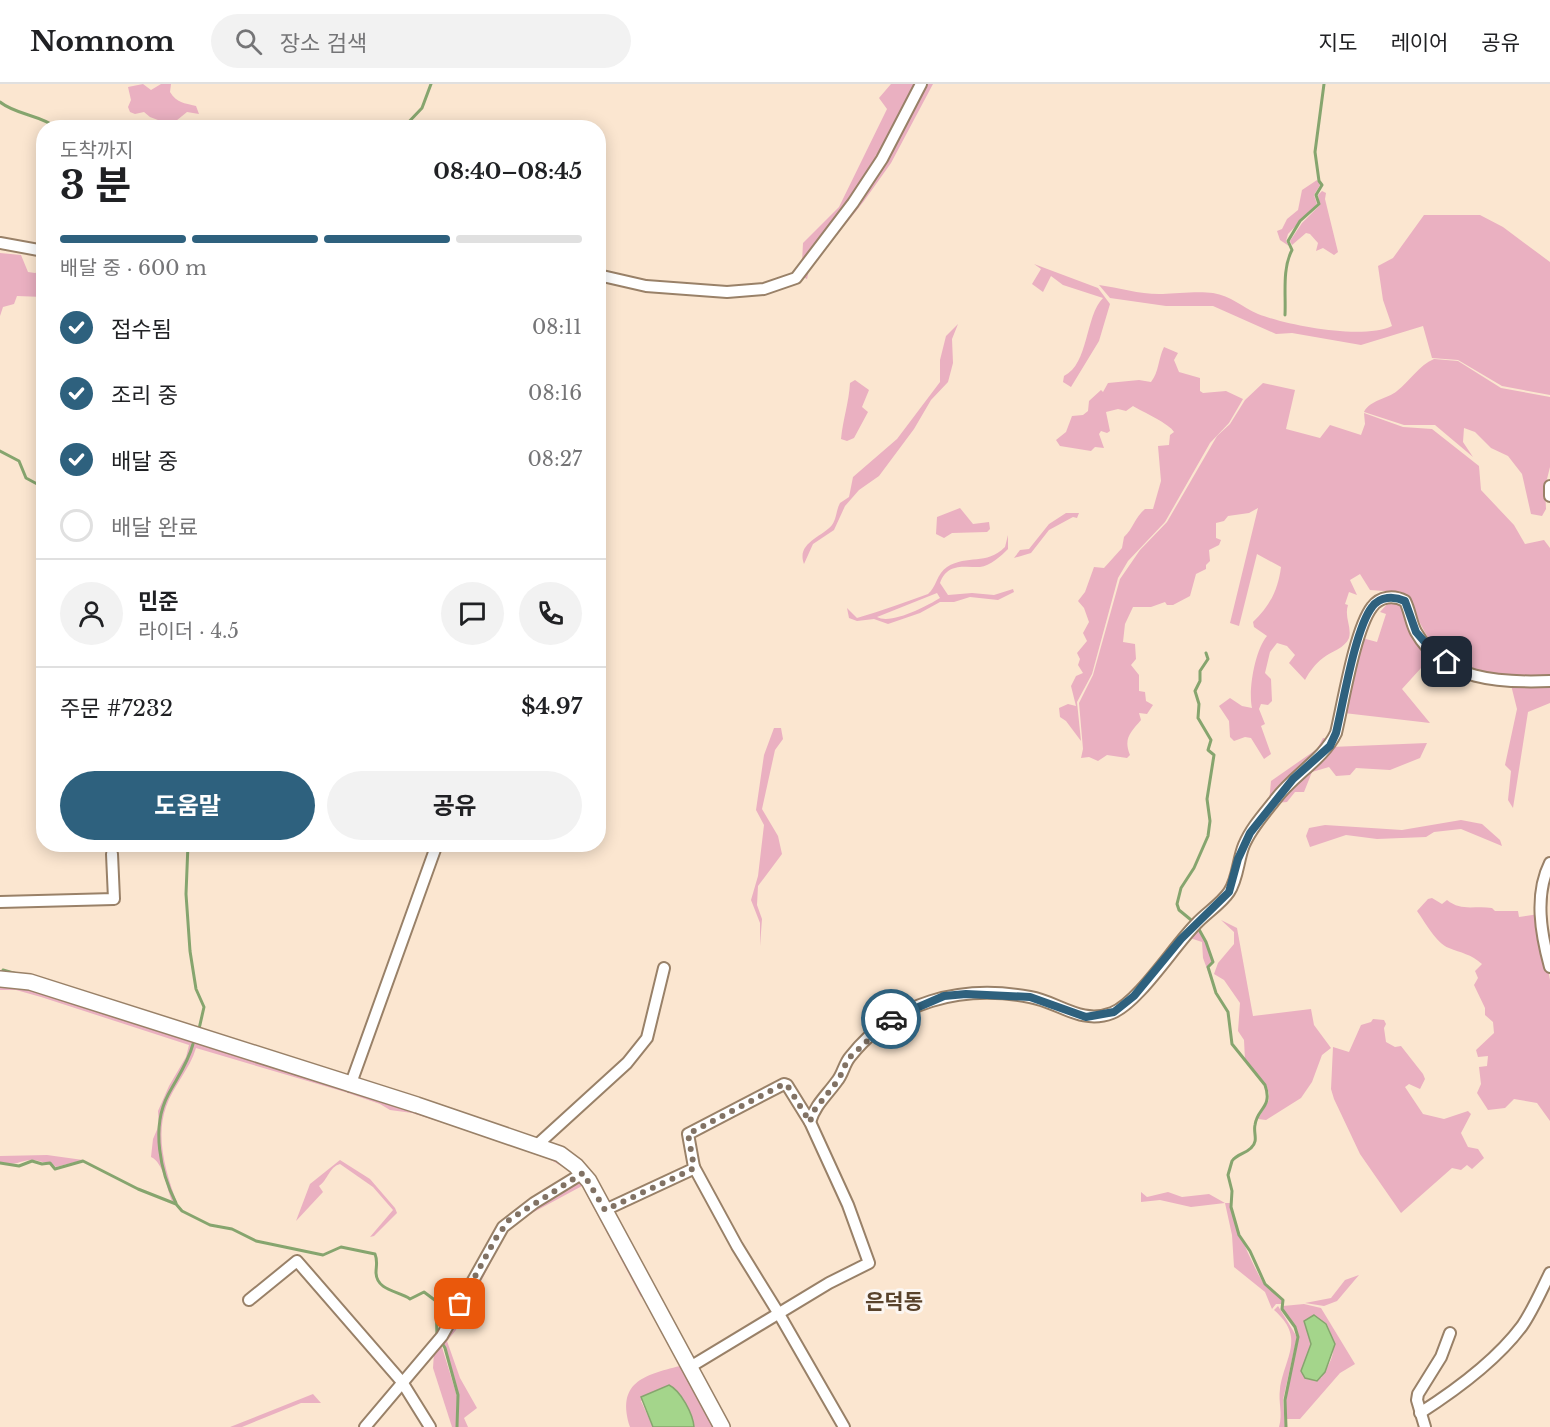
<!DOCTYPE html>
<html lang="ko">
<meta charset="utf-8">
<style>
:root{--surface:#fff;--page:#f2f2f2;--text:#202124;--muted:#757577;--line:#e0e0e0;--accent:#2e617e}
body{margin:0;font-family:"Libre Baskerville","Noto Sans KR",serif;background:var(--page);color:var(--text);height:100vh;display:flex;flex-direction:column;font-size:22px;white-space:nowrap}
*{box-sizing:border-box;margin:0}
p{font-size:20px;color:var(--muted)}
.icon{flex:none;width:33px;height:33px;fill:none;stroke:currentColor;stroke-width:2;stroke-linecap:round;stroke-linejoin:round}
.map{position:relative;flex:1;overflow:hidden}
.details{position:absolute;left:36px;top:36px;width:570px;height:732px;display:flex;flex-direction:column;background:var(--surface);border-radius:24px;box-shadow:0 3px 15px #0003}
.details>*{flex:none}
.pin{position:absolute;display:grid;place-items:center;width:51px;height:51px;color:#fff;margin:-26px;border-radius:12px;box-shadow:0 3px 9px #0006}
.courier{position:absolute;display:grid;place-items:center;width:60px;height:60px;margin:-30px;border:4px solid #2e617e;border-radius:50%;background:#fff;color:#222;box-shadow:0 2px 8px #0007}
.headline em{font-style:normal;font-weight:700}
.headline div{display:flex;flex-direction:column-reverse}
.headline{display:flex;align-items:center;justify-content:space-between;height:102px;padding:0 24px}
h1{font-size:39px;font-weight:700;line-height:45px}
.bar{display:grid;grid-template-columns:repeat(4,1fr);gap:9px 6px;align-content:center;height:72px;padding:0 24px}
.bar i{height:8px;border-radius:4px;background:var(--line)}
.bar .selected{background:var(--accent)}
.bar p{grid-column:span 4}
.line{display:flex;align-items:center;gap:15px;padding:0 24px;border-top:2px solid var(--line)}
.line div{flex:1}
.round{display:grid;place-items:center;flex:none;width:63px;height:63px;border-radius:32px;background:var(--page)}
ol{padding:0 24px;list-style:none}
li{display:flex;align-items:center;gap:18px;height:66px}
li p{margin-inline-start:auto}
li .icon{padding:6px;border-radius:50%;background:var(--accent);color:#fff;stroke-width:4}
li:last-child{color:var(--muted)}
li i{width:33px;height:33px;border:3px solid var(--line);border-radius:50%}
.cta{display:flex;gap:12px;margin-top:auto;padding:12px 24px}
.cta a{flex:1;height:69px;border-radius:36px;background:var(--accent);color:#fff;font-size:24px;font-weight:700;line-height:69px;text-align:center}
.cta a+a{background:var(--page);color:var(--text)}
header{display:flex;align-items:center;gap:36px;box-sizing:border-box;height:84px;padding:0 30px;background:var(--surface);border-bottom:2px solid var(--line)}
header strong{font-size:28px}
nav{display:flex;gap:33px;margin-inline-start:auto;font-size:21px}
.search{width:420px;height:54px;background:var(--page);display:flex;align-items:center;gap:15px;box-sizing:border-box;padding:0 21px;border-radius:33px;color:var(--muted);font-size:22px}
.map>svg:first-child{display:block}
</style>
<header>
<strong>Nomnom</strong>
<div class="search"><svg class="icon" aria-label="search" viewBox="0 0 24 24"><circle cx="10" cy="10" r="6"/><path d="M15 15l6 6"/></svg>장소 검색</div>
<nav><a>지도</a><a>레이어</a><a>공유</a></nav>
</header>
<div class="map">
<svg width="1550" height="1343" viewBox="0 0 1550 1343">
<rect width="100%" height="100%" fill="#fbe6d0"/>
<!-- green -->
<g fill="#eab0c1" fill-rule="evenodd">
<path d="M 143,0 L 151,6 L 161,0 L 171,0 L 170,8 C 177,19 184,19 196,22 L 199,30 L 187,28 L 171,41 L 150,33 L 144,28 L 135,30 L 130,28 L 128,23 L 131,16 L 128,3 Z"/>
<path d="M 891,0 L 918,0 L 882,68 L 850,119 L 802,178 L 803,159 L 839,123 L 887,25 L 879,14 Z"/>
<path d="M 925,0 L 933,0 L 891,79 L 864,117 L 809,186 L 807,195 L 803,193 Z"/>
<path d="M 1317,96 L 1320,101 L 1314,111 L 1317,120 L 1288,150 L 1286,157 L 1289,162 L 1280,156 L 1277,147 L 1282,145 L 1287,135 L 1298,126 L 1302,106 Z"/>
<path d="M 1322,107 L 1326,109 L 1325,115 L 1338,168 L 1334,171 L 1323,164 L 1316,167 L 1318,159 L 1310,150 L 1306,149 L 1292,161 L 1290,157 L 1302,139 L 1320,121 L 1318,111 Z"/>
<path d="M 1424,131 L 1480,131 L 1503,143 L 1550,178 L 1550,311 L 1502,302 L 1458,276 L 1432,274 L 1423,242 L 1361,261 L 1292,249 L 1276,250 L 1213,222 L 1166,222 L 1110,214 L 1099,201 C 1120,204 1142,211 1163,210 C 1176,209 1201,207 1213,209 C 1231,212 1242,223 1258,230 C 1289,242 1363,256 1392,242 L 1383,216 L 1378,182 L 1393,174 Z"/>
<path d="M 0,169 L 21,171 L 28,188 L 35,189 L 44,186 L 43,213 L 17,212 L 14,220 L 3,223 L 0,232 Z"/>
<path d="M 1034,180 L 1098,204 L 1110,220 L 1099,257 L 1071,303 L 1063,298 L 1064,292 C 1089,280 1085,232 1103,214 L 1063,201 L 1051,192 L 1043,208 L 1032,200 L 1041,185 Z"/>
<path d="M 958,240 L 952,255 L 953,279 L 948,298 L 931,316 L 914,345 L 879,392 L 859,406 L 845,422 L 834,446 L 813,460 L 804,480 C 796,459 822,453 832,441 C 837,434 836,426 840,419 L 849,413 L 853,393 L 897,355 L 940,298 L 940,276 L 946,252 Z"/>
<path d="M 1164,263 L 1178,269 L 1174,276 L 1179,288 L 1200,294 L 1200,307 L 1203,309 L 1226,307 L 1243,315 L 1229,339 L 1210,359 L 1165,438 L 1128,477 L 1118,494 L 1092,590 L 1077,618 L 1081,657 L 1066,637 L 1060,633 L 1059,624 L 1068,620 L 1076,622 L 1071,602 L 1076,592 L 1083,589 L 1078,581 L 1080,575 L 1077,569 L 1087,557 L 1083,549 L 1089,538 L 1084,524 L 1078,517 L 1085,508 L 1094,483 L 1104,484 L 1122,464 L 1124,453 C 1133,445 1135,433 1145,425 L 1153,425 L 1161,397 L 1158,362 L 1169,361 L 1170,351 L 1174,348 C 1170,340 1143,328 1133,322 L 1126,327 L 1118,325 L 1106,328 L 1110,347 L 1107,349 L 1101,347 L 1099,350 L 1104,364 L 1095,363 L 1091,367 L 1060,362 L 1056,356 L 1066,348 L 1072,332 L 1083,331 L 1088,327 L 1089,317 L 1101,306 L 1103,308 L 1108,299 L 1139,296 L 1151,298 C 1159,288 1158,275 1164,263 Z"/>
<path d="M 1434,275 L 1458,277 L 1501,304 L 1550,313 L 1550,383 L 1545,403 L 1546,425 L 1542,432 L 1531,430 L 1522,390 L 1508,372 L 1491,364 L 1475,348 L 1464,344 L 1463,358 L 1473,373 L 1435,341 L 1404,341 L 1364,328 C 1370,316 1387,315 1397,307 C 1409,298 1419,281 1434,275 Z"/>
<path d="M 855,296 L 869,306 L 862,323 L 868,328 L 854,354 L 847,357 L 841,355 C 843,335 849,318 850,299 Z"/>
<path d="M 1263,299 L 1295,306 L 1286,345 L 1320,354 L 1330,341 L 1361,351 L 1365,340 L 1364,329 L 1403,343 L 1432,345 L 1479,382 L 1481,406 L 1514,441 L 1525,460 L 1544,456 L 1550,464 L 1550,593 C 1529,593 1505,595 1484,591 C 1442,583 1423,552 1410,515 L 1397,508 L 1370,506 L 1360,490 L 1350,496 L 1357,511 L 1349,508 L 1345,520 L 1348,521 C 1344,533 1352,543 1349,554 C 1345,564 1332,567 1323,574 C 1315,580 1310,587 1305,596 L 1289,579 L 1295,571 L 1287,562 L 1277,559 L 1270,568 L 1265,589 L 1271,595 L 1272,617 L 1268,621 L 1261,620 L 1259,625 L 1265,640 L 1261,642 L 1271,670 L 1264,675 L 1251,654 L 1245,653 L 1234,657 L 1230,653 L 1229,637 L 1219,622 L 1230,614 L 1242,622 L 1252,624 C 1248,606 1255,566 1267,552 L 1254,543 L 1253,538 C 1270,522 1278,506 1281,483 L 1257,470 L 1239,542 L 1230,539 L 1258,424 L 1249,429 L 1228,432 L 1224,437 L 1216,439 L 1216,454 L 1221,456 L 1219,461 L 1209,466 L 1210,477 L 1206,481 L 1206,485 L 1196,490 L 1190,512 L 1173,521 L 1167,521 L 1165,518 L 1151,523 L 1133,523 L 1125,540 L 1123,558 L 1135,560 L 1136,575 L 1131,581 L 1139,591 L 1139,607 L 1145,608 L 1146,617 L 1153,621 L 1147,630 L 1139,629 L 1141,636 C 1131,648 1123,654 1130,671 L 1127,674 L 1107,671 L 1098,677 L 1089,673 L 1081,674 L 1083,665 L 1079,619 L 1093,591 L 1120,495 L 1140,466 L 1167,438 L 1217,352 L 1230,340 L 1245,316 Z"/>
<path d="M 960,424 L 973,440 L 989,438 L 990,445 L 987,448 L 952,449 L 944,454 L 936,450 L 937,433 Z"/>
<path d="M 1066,429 L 1079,429 L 1077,434 L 1073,433 L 1049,446 L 1031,469 L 1014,474 L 1020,466 L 1029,465 L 1049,440 Z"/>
<path d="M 1008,451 L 1008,465 C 1001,472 990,482 980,483 C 963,483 947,479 940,499 L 948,511 L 972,509 L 994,511 L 1013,505 L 1014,508 L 998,516 L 970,513 L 954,518 L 940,518 L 920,529 L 888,540 L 874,535 L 857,537 L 849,534 L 847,524 L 857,534 C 881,527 905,518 928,510 C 936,504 937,489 947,483 C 968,470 986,482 1005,463 ZM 937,509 L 940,514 C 927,522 891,541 877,533 Z"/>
<path d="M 1400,517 L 1439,577 L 1421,584 L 1402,605 L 1430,639 L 1344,629 L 1362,554 L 1377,558 L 1386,530 L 1380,528 L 1389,518 Z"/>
<path d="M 1550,599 L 1550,619 L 1528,628 L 1513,724 L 1508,716 L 1511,687 L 1505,681 L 1517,625 L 1511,601 Z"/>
<path d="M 774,644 L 781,644 L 783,655 L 775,666 L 762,725 L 778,752 L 782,770 L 758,802 L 757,821 L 762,835 L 760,862 L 760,839 L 751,816 L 758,792 L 764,741 L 756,726 L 764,671 Z"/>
<path d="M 1323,654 L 1330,655 L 1269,718 L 1271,697 L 1317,665 Z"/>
<path d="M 1427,659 L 1420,674 L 1390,686 L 1356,684 L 1350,691 L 1336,692 L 1329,683 L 1312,688 L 1304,708 L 1295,708 L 1287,718 L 1276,719 L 1331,663 Z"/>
<path d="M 1461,736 L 1482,740 L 1500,756 L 1502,762 L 1461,745 L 1434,748 L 1426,753 L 1377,755 L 1346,751 L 1310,763 L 1306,752 L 1309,744 L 1325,741 L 1402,746 Z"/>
<path d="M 1432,814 L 1442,820 L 1447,816 C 1462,828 1475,821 1492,824 L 1495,827 L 1518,827 L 1519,833 L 1539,830 L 1550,896 L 1550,1037 L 1537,1019 L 1514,1015 L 1505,1024 L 1488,1026 L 1477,1009 L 1481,1000 L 1479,983 L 1487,982 L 1488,972 L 1478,973 L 1476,966 L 1494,949 L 1493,938 L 1485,931 L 1485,924 L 1474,901 L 1478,894 L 1475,887 L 1482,880 C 1471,870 1461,869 1449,864 C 1436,859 1425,838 1417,827 L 1428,815 Z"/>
<path d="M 1221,836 L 1237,844 L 1253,932 L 1311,925 L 1314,941 L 1331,964 L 1322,971 L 1312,998 L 1301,1014 L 1266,1036 L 1258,1035 L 1269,1016 L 1269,1009 L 1266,1001 L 1245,976 L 1244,956 L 1238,947 L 1240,919 L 1224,896 L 1214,890 L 1218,879 L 1234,860 L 1234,848 Z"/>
<path d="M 1197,842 L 1206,858 L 1212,877 L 1208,883 L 1213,901 L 1203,874 L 1202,858 L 1187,853 Z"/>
<path d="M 0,901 L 21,901 L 548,1071 L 568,1086 L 551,1076 L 487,1053 L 412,1029 L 390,1026 L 380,1020 L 345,1008 L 196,964 C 190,985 173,1002 166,1023 C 155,1054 166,1089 177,1119 L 172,1117 C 166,1103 164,1079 151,1073 L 153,1055 L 159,1041 L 158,1027 L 169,1002 L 186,973 L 189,961 L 41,913 L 16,906 L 0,906 Z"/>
<path d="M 1373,935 L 1384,936 L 1386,940 L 1384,944 L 1386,958 L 1395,963 L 1401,962 L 1423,990 L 1425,995 L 1420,1005 L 1409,1000 L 1405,1003 L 1423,1030 L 1444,1035 L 1468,1027 L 1471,1030 L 1461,1049 L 1468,1063 L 1478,1065 L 1484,1074 L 1472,1085 L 1467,1081 L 1461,1086 L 1452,1084 L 1401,1129 L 1360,1070 L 1334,1015 L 1331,1005 L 1333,963 L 1349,968 L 1361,941 L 1371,938 Z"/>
<path d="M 47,1071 L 83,1076 L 56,1083 L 50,1078 C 42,1080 37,1075 30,1076 C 15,1078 18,1082 0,1078 L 0,1072 Z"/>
<path d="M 340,1076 L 370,1095 L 395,1124 L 397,1129 L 374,1152 L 370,1153 L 393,1126 L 373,1103 L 340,1080 C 329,1083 328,1096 319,1102 L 323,1108 L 296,1137 L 310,1100 Z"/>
<path d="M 584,1095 L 645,1209 L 641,1213 L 582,1102 L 519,1136 L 509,1143 L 456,1246 L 447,1257 L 460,1294 L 477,1324 L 464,1334 L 468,1343 L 458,1343 L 459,1311 L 446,1264 L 442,1259 L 507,1143 Z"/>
<path d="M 1141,1108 L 1147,1113 L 1168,1108 L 1182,1113 L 1209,1110 L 1225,1119 L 1230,1119 C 1231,1132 1256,1190 1265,1201 C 1269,1206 1277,1211 1283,1216 L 1282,1220 L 1276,1220 L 1272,1225 L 1265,1208 L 1234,1183 L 1232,1151 L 1225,1119 L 1191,1123 L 1160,1116 L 1141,1118 Z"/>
<path d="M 1359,1191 L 1337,1217 L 1324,1222 L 1305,1219 L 1331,1214 L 1345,1196 Z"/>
<path d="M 646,1218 L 718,1343 L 694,1343 C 693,1330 681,1307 669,1301 L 641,1317 L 653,1343 L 630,1343 C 616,1299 643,1291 680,1282 Z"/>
<path d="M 1304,1220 L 1321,1224 L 1355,1280 L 1340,1289 L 1300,1335 L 1287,1335 L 1285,1316 L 1299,1253 L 1296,1243 L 1283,1225 L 1283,1222 ZM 1304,1237 L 1326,1239 C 1338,1262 1335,1272 1321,1294 L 1309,1268 L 1311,1255 Z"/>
<path d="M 1278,1222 L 1297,1253 L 1283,1316 L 1285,1343 L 1279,1343 C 1283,1329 1278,1318 1280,1305 C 1285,1272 1306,1254 1274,1226 Z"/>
<path d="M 441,1260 L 457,1312 L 456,1343 L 452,1343 L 433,1284 L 434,1268 Z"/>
<path d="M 313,1310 L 321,1319 L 301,1319 L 242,1343 L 230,1343 Z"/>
</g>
<!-- water -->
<g fill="#a4d58b" stroke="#86a56e" stroke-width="1.5">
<path d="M 1314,1231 L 1326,1240 L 1335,1260 L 1325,1288 L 1317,1297 L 1305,1294 L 1301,1287 L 1311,1260 L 1304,1237 Z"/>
<path d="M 669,1301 C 681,1307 693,1330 694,1343 L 653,1343 L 641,1313 Z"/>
</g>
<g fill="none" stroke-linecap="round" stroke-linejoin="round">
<!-- stream -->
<g stroke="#86a56e" stroke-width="3">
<path d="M 0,18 C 16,31 41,31 57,44"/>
<path d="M 403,44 L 422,24 L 431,0"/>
<path d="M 1285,231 C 1286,210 1282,185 1292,166 L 1288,157 L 1300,137 L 1319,120 L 1316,111 L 1322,101 L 1319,97 L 1315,68 L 1324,0"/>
<path d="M 0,367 L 19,377 L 26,394 L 39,401 L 44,409"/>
<path d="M 1206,569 L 1208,575 L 1200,587 L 1200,597 L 1195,607 L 1199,620 L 1198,634 L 1211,656 L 1208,666 L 1214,671 L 1207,715 L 1210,737 L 1208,752 L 1194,784 L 1181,804 L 1177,820 L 1179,826 L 1196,840 L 1206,858 L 1213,878 L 1208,883 L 1216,909 L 1228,928 L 1232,960 L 1265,1001 C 1273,1024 1257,1024 1255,1041 C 1253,1049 1259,1057 1251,1064 C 1245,1070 1237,1070 1232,1077 L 1228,1091 L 1232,1107 L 1231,1123 L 1239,1151 L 1250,1167 L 1265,1200 L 1283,1216 L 1282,1225 L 1295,1243 L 1298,1253 L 1285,1316 L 1286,1343"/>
<path d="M 188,760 L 186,810 L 190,867 L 196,905 L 204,923 L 199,945"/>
<path d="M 3,886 L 17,890"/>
<path d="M 0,1079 L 19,1082 L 32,1077 L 42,1080 L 50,1079 L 55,1085 L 83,1077 L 138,1105 L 176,1120 L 182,1127 L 210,1141 L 232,1145 L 256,1157 L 323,1171 L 341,1163 L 375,1170 C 378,1177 376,1182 376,1189 C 377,1207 399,1207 410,1215 L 424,1208 L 436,1217 L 437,1253"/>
<path d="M 176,1119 C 160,1088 151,1043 168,1011 C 177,994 188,979 193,960"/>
<path d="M 442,1259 L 445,1264 L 458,1311 L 457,1343"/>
</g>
<defs>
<g id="minor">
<path d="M 0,159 L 44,167"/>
<path d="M 598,191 L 646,202 L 727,208 L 764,205 L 796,194 L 853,119 L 882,75 L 921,0"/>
<path d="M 1550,402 L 1550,412"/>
<path d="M 1550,779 C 1534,811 1541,850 1550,883"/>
<path d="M 0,818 L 114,815 L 112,770"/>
<path d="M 350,1002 L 437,760"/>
<path d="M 810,1038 C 815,1021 827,1011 837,997 C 843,990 844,980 850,973 C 894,917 962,900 1030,913 C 1059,918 1081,941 1112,929 C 1139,918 1174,862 1196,840 C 1206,829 1221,820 1229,808 C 1238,795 1238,775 1244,761 C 1251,744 1264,730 1275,716 C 1293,691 1323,676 1336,649 C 1343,620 1355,545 1372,523 C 1380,512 1394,511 1405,517 C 1410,527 1411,539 1416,548 C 1444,597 1501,599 1550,597"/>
<path d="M 537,1061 L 627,979 L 647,954 L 664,884"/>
<path d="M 694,1083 L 737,1162 L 779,1230 L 844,1343"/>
<path d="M 605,1126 L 691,1086 L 694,1083 L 688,1050 L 784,1000 L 787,1001 L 810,1038 L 848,1121 L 869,1179 L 829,1199 L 690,1283"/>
<path d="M 249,1216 L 297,1177 L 402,1298 L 430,1343"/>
<path d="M 1420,1329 C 1456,1306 1496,1277 1522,1242 C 1533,1226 1541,1207 1550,1189"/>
<path d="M 365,1343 L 442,1252 L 503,1143 L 534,1119 L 583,1089"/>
<path d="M 1425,1343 L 1417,1316 L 1418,1310 L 1441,1273 L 1450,1249"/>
</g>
<path id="secondary" d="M 0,895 L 30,898 L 417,1021 L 560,1070 L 576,1082 L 589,1097 L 722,1343"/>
</defs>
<!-- minor casing -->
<use href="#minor" stroke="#998168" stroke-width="14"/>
<!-- secondary casing -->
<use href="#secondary" stroke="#998168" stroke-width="18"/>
<!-- minor -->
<use href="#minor" stroke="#fff" stroke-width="10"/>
<!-- secondary -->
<use href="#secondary" stroke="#fff" stroke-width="15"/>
</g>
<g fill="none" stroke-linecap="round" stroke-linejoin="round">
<!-- done -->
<path stroke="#817264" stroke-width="6" stroke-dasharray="0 10.8" d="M 460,1220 L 496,1154 L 509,1136 L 583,1089 L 605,1126 L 691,1086 L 694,1083 L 688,1050 L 784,1000 L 787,1001 L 810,1038 L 813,1028 L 839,995 L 848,975 L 891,935"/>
<!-- route -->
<path stroke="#2e617e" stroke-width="8" d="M 891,935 L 944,912 L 966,910 L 1030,913 L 1086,933 L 1114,928 L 1134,912 L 1181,855 L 1229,808 L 1238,775 L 1250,749 L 1293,695 L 1330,662 L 1336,649 C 1343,620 1355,545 1372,523 C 1380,512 1394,512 1405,517 L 1416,548 L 1436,571 L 1447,578"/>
</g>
<g text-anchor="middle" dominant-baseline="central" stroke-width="6" stroke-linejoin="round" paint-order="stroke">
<!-- quarter labels -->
<g font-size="21" font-weight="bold" fill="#58422b" stroke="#fcf6f1">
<text x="894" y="1218">은덕동</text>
</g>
</g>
</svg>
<div class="pin" style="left:460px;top:1220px;background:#ea580c"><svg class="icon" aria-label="bag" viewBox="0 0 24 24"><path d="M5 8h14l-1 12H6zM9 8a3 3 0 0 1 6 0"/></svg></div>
<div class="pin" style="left:1447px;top:578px;background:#1f2937"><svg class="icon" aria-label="home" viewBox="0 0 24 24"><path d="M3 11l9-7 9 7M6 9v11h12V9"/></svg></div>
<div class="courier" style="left:891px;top:935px"><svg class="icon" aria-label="car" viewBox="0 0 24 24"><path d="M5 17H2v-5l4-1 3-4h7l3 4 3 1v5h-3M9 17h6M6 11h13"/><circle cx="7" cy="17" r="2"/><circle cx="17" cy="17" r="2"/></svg></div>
<section class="details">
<div class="headline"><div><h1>3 분</h1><p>도착까지</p></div><em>08:40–08:45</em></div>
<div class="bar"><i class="selected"></i><i class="selected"></i><i class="selected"></i><i></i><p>배달 중 · 600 m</p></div>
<ol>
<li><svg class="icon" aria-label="check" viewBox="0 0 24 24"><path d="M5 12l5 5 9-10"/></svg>접수됨<p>08:11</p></li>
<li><svg class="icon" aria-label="check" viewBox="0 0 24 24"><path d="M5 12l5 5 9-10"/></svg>조리 중<p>08:16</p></li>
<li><svg class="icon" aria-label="check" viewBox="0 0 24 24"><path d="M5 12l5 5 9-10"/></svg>배달 중<p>08:27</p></li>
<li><i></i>배달 완료</li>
</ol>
<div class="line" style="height:108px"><a class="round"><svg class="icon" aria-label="person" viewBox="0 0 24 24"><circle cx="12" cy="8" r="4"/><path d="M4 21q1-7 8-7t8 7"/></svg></a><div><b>민준</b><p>라이더 · 4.5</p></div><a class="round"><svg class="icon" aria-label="chat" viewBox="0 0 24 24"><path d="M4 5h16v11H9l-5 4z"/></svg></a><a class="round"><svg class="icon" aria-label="phone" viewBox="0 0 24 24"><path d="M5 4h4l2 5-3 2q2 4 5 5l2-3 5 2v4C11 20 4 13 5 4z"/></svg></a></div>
<div class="line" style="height:78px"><div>주문 #7232</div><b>$4.97</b></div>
<div class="cta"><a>도움말</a><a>공유</a></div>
</section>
</div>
